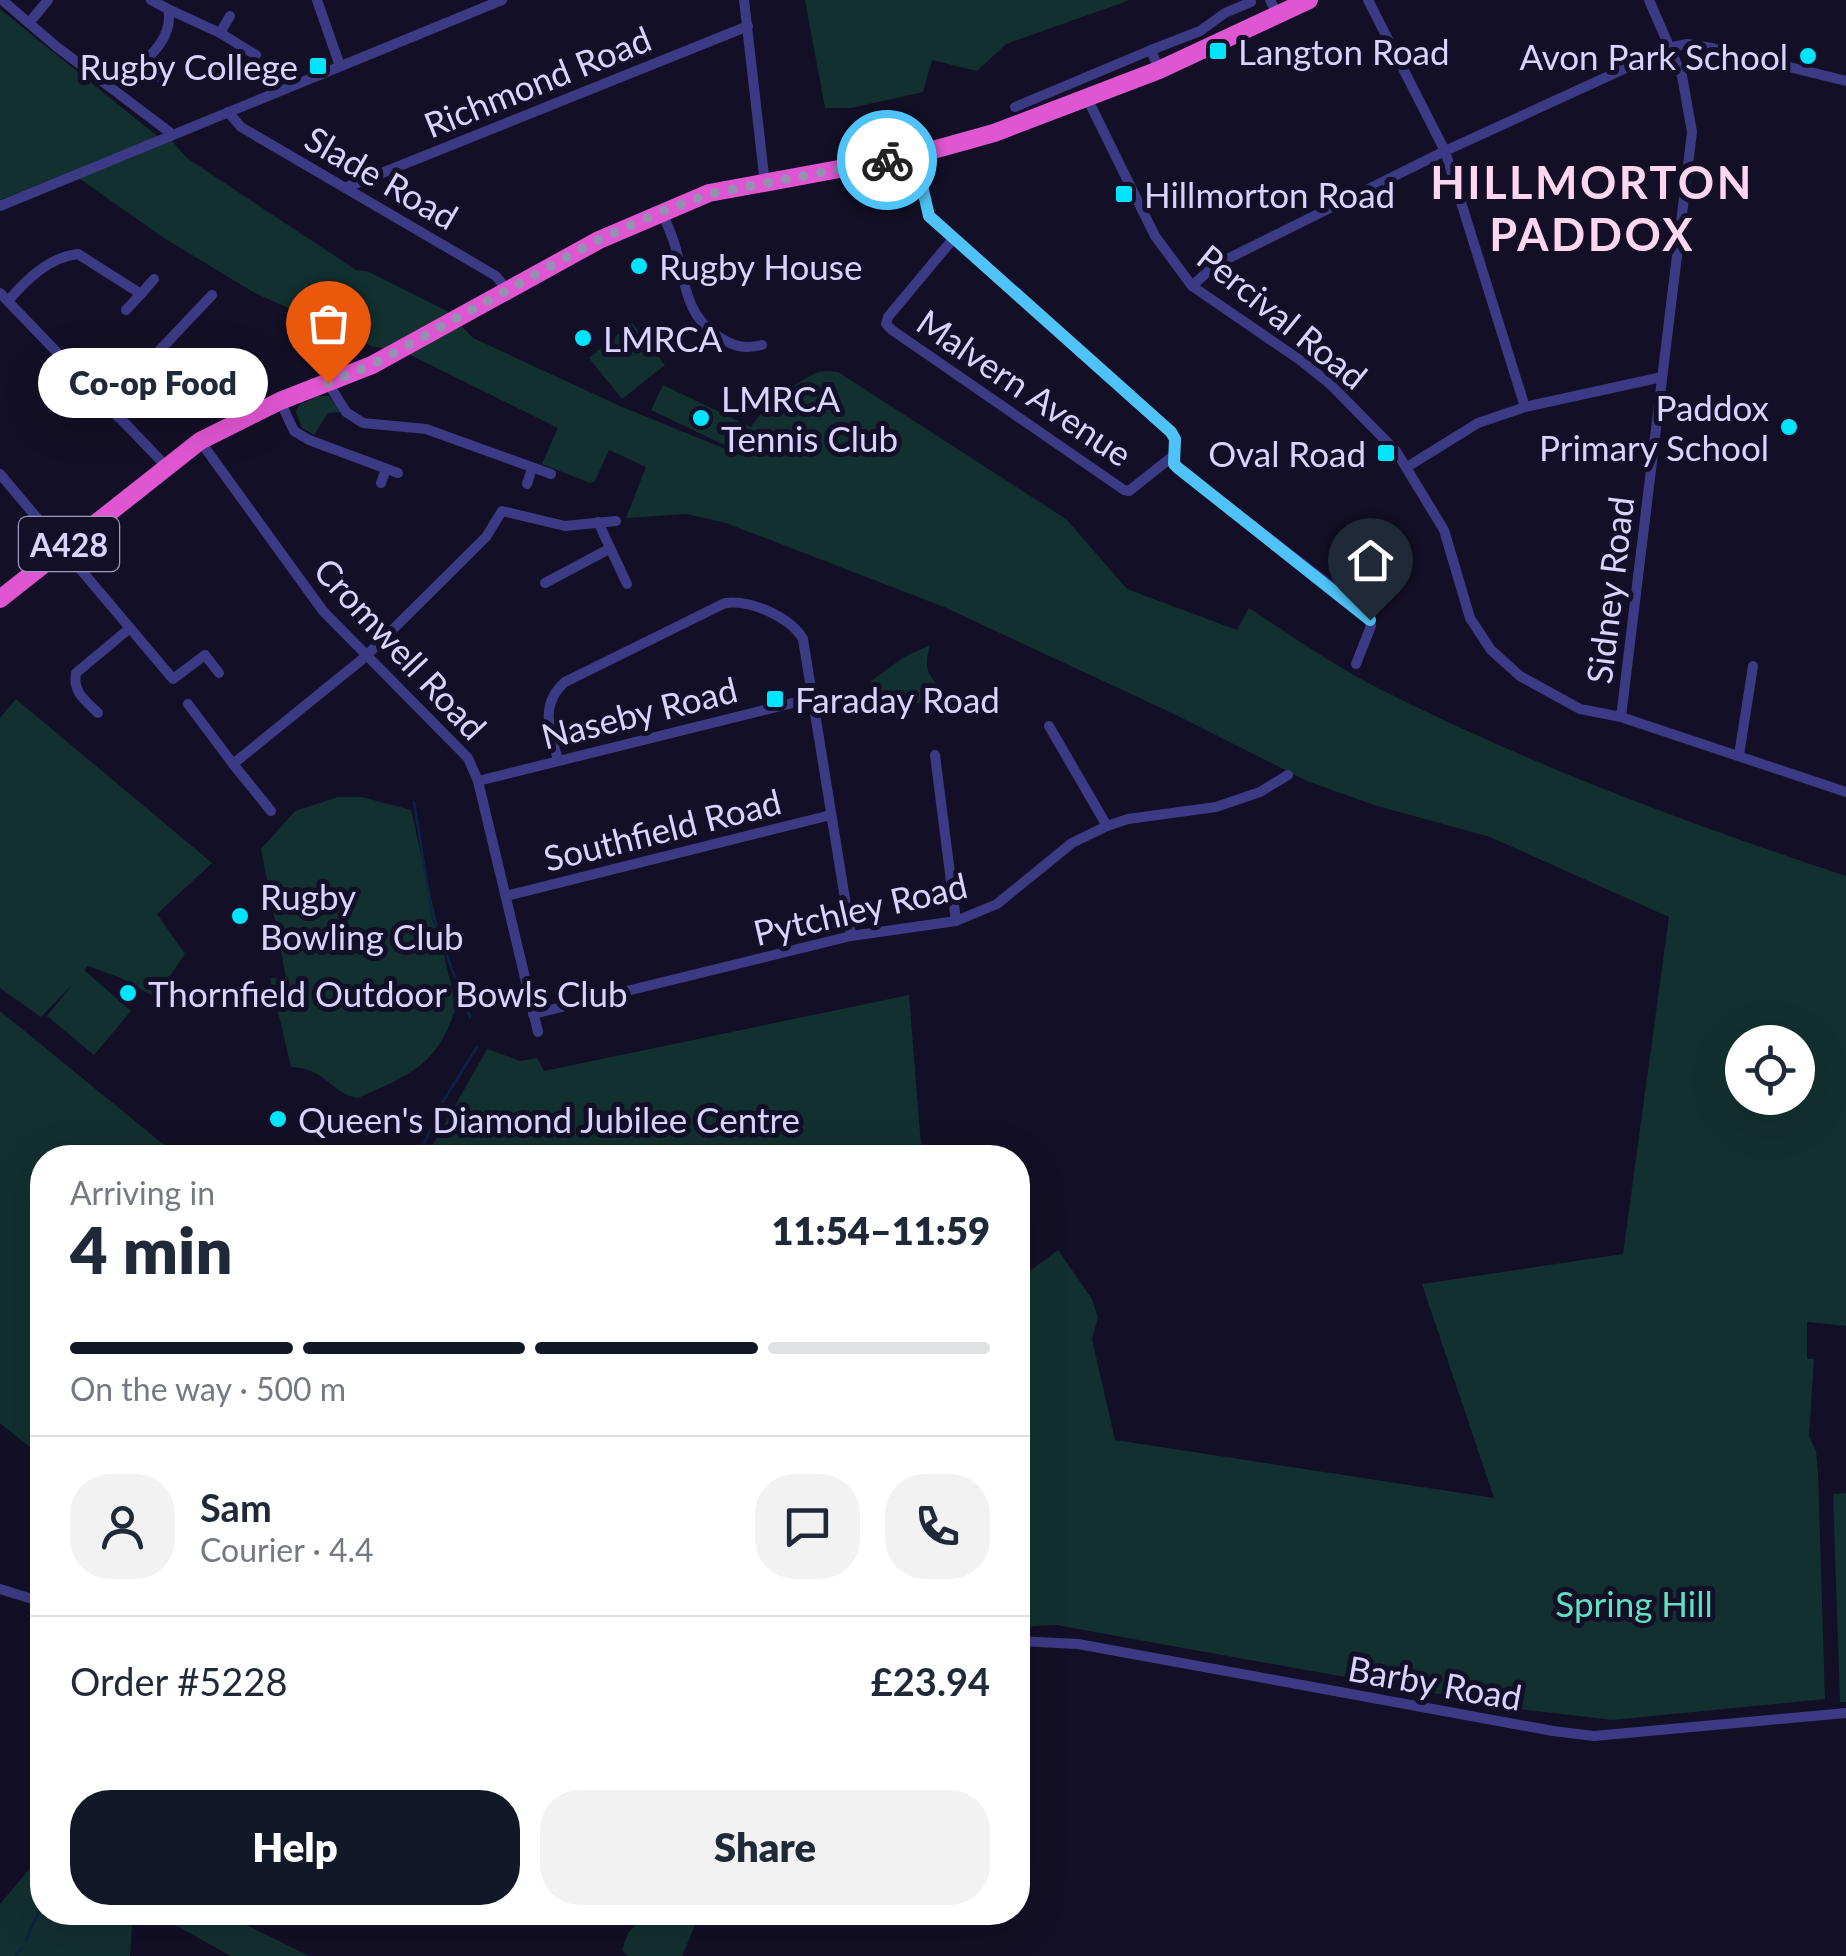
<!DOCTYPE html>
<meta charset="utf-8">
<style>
:root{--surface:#fff;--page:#f2f2f3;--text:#1f2937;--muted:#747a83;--line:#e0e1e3;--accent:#111827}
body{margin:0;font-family:Lato,sans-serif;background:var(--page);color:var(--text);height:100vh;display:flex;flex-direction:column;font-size:38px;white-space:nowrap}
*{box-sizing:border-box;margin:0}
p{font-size:32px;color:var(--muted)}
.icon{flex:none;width:55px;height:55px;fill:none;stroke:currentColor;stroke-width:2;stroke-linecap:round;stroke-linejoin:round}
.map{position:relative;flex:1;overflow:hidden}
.details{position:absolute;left:30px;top:1145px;width:1000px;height:780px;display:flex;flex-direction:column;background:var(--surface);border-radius:40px;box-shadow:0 10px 40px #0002}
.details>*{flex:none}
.buttons{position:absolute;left:1725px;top:1025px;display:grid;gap:20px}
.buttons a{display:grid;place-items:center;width:90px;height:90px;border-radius:50%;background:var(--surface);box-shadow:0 10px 40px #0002;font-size:50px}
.pin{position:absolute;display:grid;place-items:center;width:85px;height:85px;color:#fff;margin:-102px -42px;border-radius:50% 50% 50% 0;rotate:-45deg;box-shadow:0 0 10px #0007}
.pin .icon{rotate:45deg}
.courier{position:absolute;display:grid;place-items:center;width:100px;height:100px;margin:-50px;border:8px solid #4fc3f7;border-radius:50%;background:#fff;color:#222;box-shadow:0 2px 12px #0007}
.bubble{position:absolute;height:70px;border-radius:35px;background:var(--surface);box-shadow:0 10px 40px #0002;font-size:32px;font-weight:800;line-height:70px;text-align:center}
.headline em{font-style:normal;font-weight:800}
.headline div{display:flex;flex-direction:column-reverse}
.headline{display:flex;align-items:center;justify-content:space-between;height:170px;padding:0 40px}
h1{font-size:65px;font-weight:800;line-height:75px}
.bar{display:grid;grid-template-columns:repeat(4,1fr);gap:15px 10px;align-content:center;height:120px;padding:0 40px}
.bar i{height:12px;border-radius:8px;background:var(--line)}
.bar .current{background:var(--accent)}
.bar p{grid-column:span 4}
.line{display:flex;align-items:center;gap:25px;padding:0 40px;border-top:2px solid var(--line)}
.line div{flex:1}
.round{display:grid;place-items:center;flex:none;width:105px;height:105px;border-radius:40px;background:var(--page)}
.action{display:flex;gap:20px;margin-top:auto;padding:20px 40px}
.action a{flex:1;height:115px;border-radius:40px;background:var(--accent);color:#fff;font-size:40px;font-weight:800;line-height:115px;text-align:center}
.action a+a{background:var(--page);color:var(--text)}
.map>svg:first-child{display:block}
</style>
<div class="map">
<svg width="1846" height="1956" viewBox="0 0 1846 1956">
<rect width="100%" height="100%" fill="#130f26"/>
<!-- green -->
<g fill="#12302f" fill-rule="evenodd">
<path d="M 805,0 L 1130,0 L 1006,44 L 977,71 L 932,60 L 923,92 L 851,108 L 825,108 Z"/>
<path d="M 0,9 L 156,135 L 165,142 L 171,140 L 187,158 L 356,270 L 367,271 L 447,311 L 473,338 L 620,406 L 740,455 L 748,434 L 739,452 L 651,410 L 663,385 L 751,427 C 760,410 795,383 814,374 C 822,370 830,371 838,372 L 1066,519 L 1127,589 L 1237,630 L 1249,608 C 1289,634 1330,663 1372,685 C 1527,764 1681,821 1846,876 L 1846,1326 L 1807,1322 L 1807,1359 L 1814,1359 L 1809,1436 L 1816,1451 L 1818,1472 L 1825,1699 L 1612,1720 L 1527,1710 L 1056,1625 L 1018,1627 L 1018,1280 L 1058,1250 L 1092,1299 L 1098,1318 L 1092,1339 L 1115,1440 L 1494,1498 L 1422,1284 L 1623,1254 L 1669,917 L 1490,837 L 1374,805 L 1307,781 L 1174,714 L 944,607 L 726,523 L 686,514 L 626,518 L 646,467 L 609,450 L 595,481 L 590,483 L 542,464 L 558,428 L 404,352 L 371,346 L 253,292 L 164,238 L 80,179 L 76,170 L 0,200 ZM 1742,1042 L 1798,1042 L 1798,1098 L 1742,1098 Z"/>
<path d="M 632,323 L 665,365 L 622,399 L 589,358 Z"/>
<path d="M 318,396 L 329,396 L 341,412 L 328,413 L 314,435 L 302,428 L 296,412 L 299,405 Z"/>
<path d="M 930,645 C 923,669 928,678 948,693 L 877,717 L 871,681 L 904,657 Z"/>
<path d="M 16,699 L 212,863 L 157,914 L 185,954 L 155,997 L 121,978 L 88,966 L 84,970 L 131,1011 L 94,1055 L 47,1016 L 73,984 L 41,1017 L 0,988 L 0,718 Z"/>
<path d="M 338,797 L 362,797 L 411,810 L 456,1007 C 438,1065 410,1075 358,1098 C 332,1095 327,1068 291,1067 L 270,978 L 286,977 L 261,849 L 295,811 Z"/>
<path d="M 909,995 L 922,1157 L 426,1157 L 487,1049 L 520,1061 L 537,1058 L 544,1071 Z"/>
<path d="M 0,1011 L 179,1157 L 42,1158 L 42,1457 L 0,1423 Z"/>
<path d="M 1846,1493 L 1846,1702 L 1840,1702 L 1833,1494 Z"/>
<path d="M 42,1854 L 42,1912 L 133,1913 L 130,1956 L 0,1956 L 0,1904 Z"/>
<path d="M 144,1913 L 222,1913 L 309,1956 L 231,1956 L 175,1925 Z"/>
<path d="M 672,1913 L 700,1913 L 682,1956 L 628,1956 L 622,1950 L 628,1933 L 642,1918 L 671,1916 Z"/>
</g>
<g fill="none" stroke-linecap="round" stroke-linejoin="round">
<!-- stream -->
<g stroke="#0c2248" stroke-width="2.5">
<path d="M 414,802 L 433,919 L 470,1017"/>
<path d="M 418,1158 L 442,1103 L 477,1047"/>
<path d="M 26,1940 L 42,1905"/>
<path d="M 16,1956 L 21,1949"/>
</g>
<!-- minor -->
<g stroke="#3d3a85" stroke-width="10">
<path d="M 2,0 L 57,47 L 172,134"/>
<path d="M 317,0 L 340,66"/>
<path d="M 744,0 L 765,184"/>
<path d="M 1270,0 L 1278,15"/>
<path d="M 1368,0 L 1445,151 L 1525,407"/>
<path d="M 168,9 L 220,33 L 256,55"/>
<path d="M 29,23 L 48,0"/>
<path d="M 220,33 L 230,16"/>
<path d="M 146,61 L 158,77"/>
<path d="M 133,70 C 152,57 174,34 168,9 L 151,0"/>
<path d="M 1159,70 L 1151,50 L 1200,31 L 1225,13 L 1251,2"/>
<path d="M 1088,100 L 1155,236 L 1192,286 L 1300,360 L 1329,383 L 1396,451 L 1444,530 L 1470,618 L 1491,650 L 1520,676 L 1580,709 L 1621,717 L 1846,792"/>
<path d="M 1015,107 L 1151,50"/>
<path d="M 228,112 L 241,127 L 496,276 L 507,290"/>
<path d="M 915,155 L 929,216 L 1171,432 L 1175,439 L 1174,464 L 1178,468 L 1368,615 L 1371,626 L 1356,664"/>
<path d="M 347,187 L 748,26"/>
<path d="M 0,206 L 502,0"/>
<path d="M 662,213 C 667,225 673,236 676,249 C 685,283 686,316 719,337 C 734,347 745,349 762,345"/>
<path d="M 953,239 L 888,317 L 886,324 L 892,330 L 1124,490 L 1129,491 L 1173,456"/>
<path d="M 1192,286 L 1215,265 L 1445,151 L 1672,47 L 1687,44 L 1712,48 L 1846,81"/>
<path d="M 0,293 L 165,465"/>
<path d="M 8,301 C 26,280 49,257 78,254 L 141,294 L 154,279"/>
<path d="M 126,310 L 141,294"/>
<path d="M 328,383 L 346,412 L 363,423 L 426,429 L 551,474"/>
<path d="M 280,401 L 294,431 L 309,440 L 398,473"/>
<path d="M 118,417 L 163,369 L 159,351 L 212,295"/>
<path d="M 200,441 L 323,611 L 468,758 L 478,781 L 538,1032"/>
<path d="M 1407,467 L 1478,423 L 1525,407 L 1662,377"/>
<path d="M 0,474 L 173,679 L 205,655 L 219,673"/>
<path d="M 381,483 L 386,469"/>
<path d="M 527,484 L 532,468"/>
<path d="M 598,522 L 627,584"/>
<path d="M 545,583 L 609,549"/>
<path d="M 188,704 L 233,764 L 365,657 L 486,537 L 502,511 L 565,526 L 616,521"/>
<path d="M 98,713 C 86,701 72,692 76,673 L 130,628"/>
<path d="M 1621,717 L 1692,132 L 1682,76 L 1649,0"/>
<path d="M 1049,726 L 1107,826"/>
<path d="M 935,755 L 956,921"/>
<path d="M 1739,755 L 1753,666"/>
<path d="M 558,760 C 550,731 539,705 565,682 L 725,603 C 751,599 791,618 803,639 L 851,936"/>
<path d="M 233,764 L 271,811"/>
<path d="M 478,781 L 813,698"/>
<path d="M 506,896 L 831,815"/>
<path d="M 533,1014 L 851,936 L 956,921 L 997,904 L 1072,843 L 1107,826 L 1128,819 L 1216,807 L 1260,792 L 1288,775"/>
<path d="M 0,1589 L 42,1602"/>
<path d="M 1018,1641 L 1078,1644 L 1553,1731 L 1594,1736 L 1846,1713"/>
</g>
<!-- trunk -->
<path stroke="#e055d1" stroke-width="18" d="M 0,599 L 200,441 L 280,401 L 372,365 L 599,240 L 709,193 L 915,155 L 994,133 L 1159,70 L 1309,0"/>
</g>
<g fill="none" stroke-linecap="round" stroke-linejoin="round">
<!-- done -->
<path stroke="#948fb3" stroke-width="10" stroke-dasharray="0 18" d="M 328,383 L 372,365 L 598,240 L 661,212 L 709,194 L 887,160"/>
<!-- route -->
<path stroke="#4fc3f7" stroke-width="12" d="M 887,160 L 915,155 L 929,216 L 1171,432 L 1175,439 L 1174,464 L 1178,468 L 1370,620"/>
</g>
<!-- markers -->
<g fill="#00e5ff" stroke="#130f26" stroke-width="4">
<rect x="1208" y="41" width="20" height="20" rx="5"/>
<circle cx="1808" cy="56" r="10"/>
<rect x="308" y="56" width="20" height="20" rx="5"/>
<rect x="1114" y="184" width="20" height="20" rx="5"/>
<circle cx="639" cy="266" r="10"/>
<circle cx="583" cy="338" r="10"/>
<circle cx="701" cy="418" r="10"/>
<circle cx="1789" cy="427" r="10"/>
<rect x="1376" y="443" width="20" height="20" rx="5"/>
<rect x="765" y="689" width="20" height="20" rx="5"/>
<circle cx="240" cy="916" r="10"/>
<circle cx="128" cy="993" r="10"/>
<circle cx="278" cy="1119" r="10"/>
</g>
<g text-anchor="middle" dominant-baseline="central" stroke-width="10" stroke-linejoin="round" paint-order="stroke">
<!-- shield labels -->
<rect fill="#130f26" stroke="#9e99be" stroke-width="2.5" x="19" y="517" width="100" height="54" rx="8"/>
<g font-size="32" font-weight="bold" fill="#d9d4ff">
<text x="69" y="544">A428</text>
</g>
<!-- poi labels -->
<g font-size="35" fill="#d9d4ff" stroke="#130f26" text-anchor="start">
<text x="1238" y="51">Langton Road</text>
<text x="1788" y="56" text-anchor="end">Avon Park School</text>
<text x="298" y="66" text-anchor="end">Rugby College</text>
<text x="1144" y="194">Hillmorton Road</text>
<text x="659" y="266">Rugby House</text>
<text x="603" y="338">LMRCA</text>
<text x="721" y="398">LMRCA<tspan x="721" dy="40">Tennis Club</tspan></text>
<text x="1769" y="407" text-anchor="end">Paddox<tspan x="1769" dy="40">Primary School</tspan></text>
<text x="1366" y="453" text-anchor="end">Oval Road</text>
<text x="795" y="699">Faraday Road</text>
<text x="260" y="896">Rugby<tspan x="260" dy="40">Bowling Club</tspan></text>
<text x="148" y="993">Thornfield Outdoor Bowls Club</text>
<text x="298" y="1119">Queen's Diamond Jubilee Centre</text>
</g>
<!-- street labels -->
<g font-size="35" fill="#d9d4ff" stroke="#130f26">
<text transform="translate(537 81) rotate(-22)">Richmond Road</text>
<text transform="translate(382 177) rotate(30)">Slade Road</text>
<text transform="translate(1283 316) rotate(39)">Percival Road</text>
<text transform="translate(1025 387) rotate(34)">Malvern Avenue</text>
<text transform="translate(1609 590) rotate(-83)">Sidney Road</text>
<text transform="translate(401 648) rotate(47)">Cromwell Road</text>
<text transform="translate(639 712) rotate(-14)">Naseby Road</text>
<text transform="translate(662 829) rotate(-14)">Southfield Road</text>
<text transform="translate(860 908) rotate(-13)">Pytchley Road</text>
<text transform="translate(1435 1682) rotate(10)">Barby Road</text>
</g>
<!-- park labels -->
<g font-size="35" fill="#5fe0c0" stroke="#130f26">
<text x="1634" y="1603">Spring Hill</text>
</g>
<!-- district labels -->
<g font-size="45" font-weight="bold" letter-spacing="2.5" fill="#ffd6f0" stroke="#130f26">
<text x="1592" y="182">HILLMORTON<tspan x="1592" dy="52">PADDOX</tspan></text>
</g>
</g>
</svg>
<div class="buttons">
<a><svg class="icon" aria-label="locate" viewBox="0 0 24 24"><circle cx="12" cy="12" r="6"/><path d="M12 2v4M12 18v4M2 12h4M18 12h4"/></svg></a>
</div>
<div class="pin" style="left:328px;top:383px;background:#ea580c"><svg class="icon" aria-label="bag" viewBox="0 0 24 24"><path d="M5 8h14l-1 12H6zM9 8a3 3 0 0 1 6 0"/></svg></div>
<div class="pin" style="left:1370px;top:620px;background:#1f2937"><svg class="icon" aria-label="home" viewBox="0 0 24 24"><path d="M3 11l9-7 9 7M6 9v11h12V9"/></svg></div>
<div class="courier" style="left:887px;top:160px"><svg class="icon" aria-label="bike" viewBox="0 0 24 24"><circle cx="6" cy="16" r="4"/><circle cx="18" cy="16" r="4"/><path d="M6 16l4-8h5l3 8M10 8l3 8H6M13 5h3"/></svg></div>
<div class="bubble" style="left:38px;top:348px;width:230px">Co-op Food</div>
<section class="details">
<div class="headline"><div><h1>4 min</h1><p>Arriving in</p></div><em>11:54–11:59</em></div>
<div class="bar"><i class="current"></i><i class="current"></i><i class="current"></i><i></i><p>On the way · 500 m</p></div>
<div class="line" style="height:180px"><a class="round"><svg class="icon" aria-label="person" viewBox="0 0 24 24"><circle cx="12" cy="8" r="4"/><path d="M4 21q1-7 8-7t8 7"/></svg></a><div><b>Sam</b><p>Courier · 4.4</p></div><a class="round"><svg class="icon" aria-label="chat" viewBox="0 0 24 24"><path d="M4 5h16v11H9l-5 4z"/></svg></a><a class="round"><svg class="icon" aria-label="phone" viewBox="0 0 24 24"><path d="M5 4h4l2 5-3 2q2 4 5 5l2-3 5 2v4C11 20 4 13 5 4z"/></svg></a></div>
<div class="line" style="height:130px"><div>Order #5228</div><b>£23.94</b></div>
<div class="action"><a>Help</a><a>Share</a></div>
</section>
</div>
